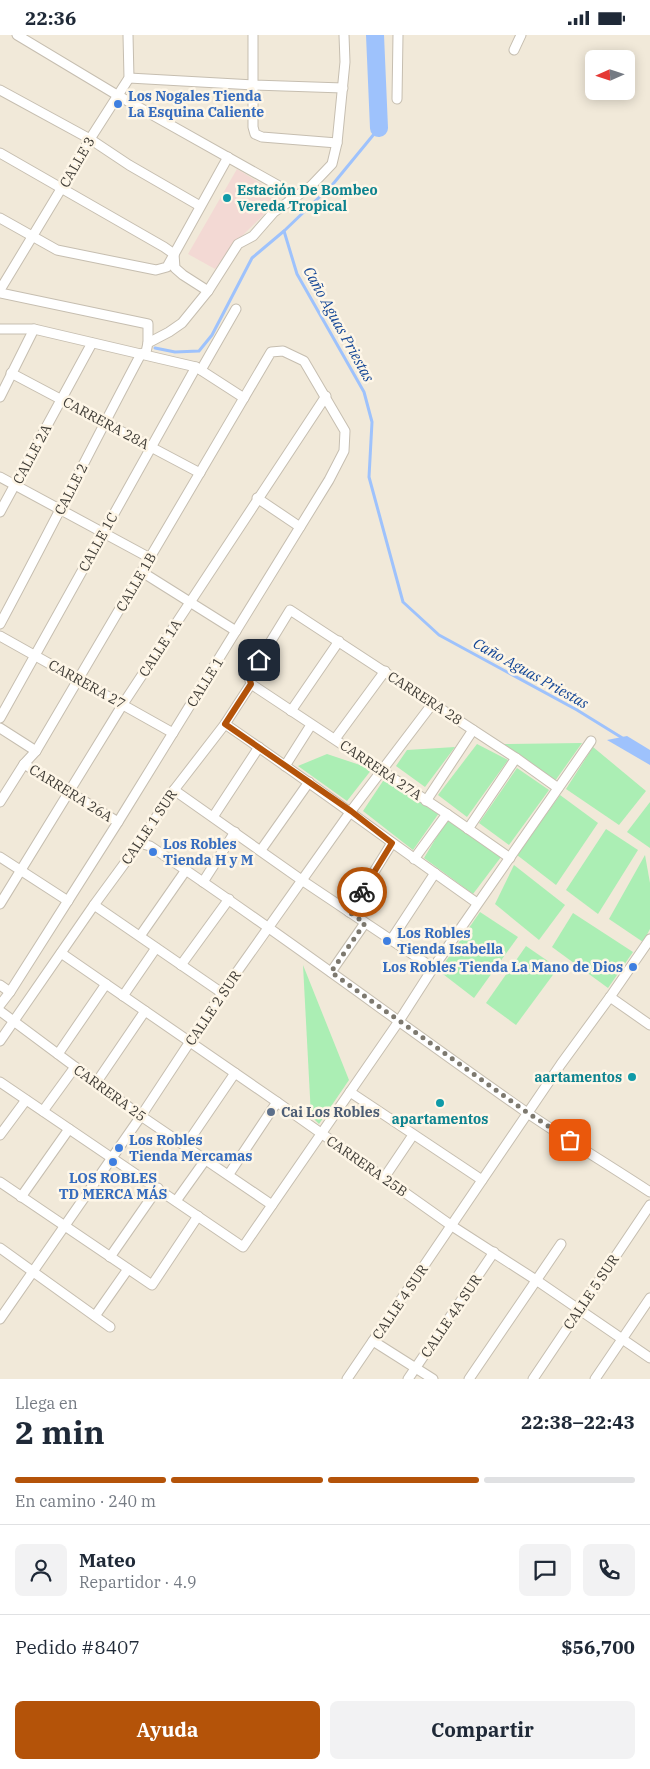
<!DOCTYPE html>
<html lang="es">
<meta charset="utf-8">
<style>
:root{--surface:#fff;--page:#f2f2f3;--text:#1f2937;--muted:#747a83;--line:#e0e1e3;--accent:#b45309}
body{margin:0;font-family:"IBM Plex Serif",serif;background:var(--page);color:var(--text);height:100vh;display:flex;flex-direction:column;font-size:19px;white-space:nowrap}
*{box-sizing:border-box;margin:0}
p{font-size:16px;color:var(--muted)}
.icon{flex:none;width:28px;height:28px;fill:none;stroke:currentColor;stroke-width:2;stroke-linecap:round;stroke-linejoin:round}
.map{position:relative;height:1344px;overflow:hidden}
.panel{display:flex;flex-direction:column;background:var(--surface);flex:1}
.panel>*{flex:none}
.needle{width:32px;rotate:267deg}
.buttons{position:absolute;left:585px;top:15px;display:grid;gap:10px}
.buttons a{display:grid;place-items:center;width:50px;height:50px;border-radius:8px;background:var(--surface);box-shadow:0 2px 12px #0003;font-size:25px}
.pin{position:absolute;display:grid;place-items:center;width:42px;height:42px;color:#fff;margin:-21px;border-radius:10px;box-shadow:0 2px 8px #0006}
.courier{position:absolute;display:grid;place-items:center;width:50px;height:50px;margin:-25px;border:4px solid #b45309;border-radius:50%;background:#fff;color:#222;box-shadow:0 1px 6px #0007}
.head em{font-style:normal;font-weight:700}
.head div{display:flex;flex-direction:column-reverse}
.head{display:flex;align-items:center;justify-content:space-between;height:85px;padding:0 15px}
h1{font-size:32px;font-weight:700;line-height:38px}
.bar{display:grid;grid-template-columns:repeat(4,1fr);gap:8px 5px;align-content:center;height:60px;padding:0 15px}
.bar i{height:6px;border-radius:4px;background:var(--line)}
.bar .active{background:var(--accent)}
.bar p{grid-column:span 4}
.line{display:flex;align-items:center;gap:12px;padding:0 15px;border-top:1px solid var(--line)}
.line div{flex:1}
.round{display:grid;place-items:center;flex:none;width:52px;height:52px;border-radius:8px;background:var(--page)}
.button{display:flex;gap:10px;margin-top:auto;padding:10px 15px}
.button a{flex:1;height:58px;border-radius:8px;background:var(--accent);color:#fff;font-size:20px;font-weight:700;line-height:58px;text-align:center}
.button a+a{background:var(--page);color:var(--text)}
.status{display:flex;justify-content:space-between;align-items:center;height:35px;padding:0 25px;background:var(--surface);direction:ltr}
.status svg{height:14px;fill:currentColor}
.map>svg:first-child{display:block}
</style>
<div class="status"><b>22:36</b><svg viewBox="0 0 49 12"><path d="M0 12V9h3v3zM5 12V6h3v6zM10 12V3h3v9zM15 12V0h3v12zM26 1h20v11H26zM47 4h2v5h-2z"/></svg></div>
<div class="map">
<svg width="650" height="1344" viewBox="0 0 650 1344">
<rect width="100%" height="100%" fill="#f1e9d9"/>
<!-- industrial -->
<path fill="#f3d9d4" d="M 237,134 L 278,159 L 280,164 L 242,201 L 215,234 L 188,219 Z"/>
<!-- green -->
<g fill="#abeeb4">
<path d="M 582,708 L 555,746 L 502,709 Z"/>
<path d="M 477,709 L 508,725 L 467,782 L 438,760 Z"/>
<path d="M 455,712 L 425,752 L 396,731 L 407,715 Z"/>
<path d="M 593,712 L 646,756 L 619,790 L 566,754 Z"/>
<path d="M 327,719 L 372,734 L 347,766 L 298,731 Z"/>
<path d="M 517,733 L 549,755 L 509,810 L 479,788 Z"/>
<path d="M 387,740 L 439,778 L 413,815 L 363,776 Z"/>
<path d="M 560,760 L 598,788 L 556,850 L 517,820 Z"/>
<path d="M 650,767 L 650,813 L 627,797 Z"/>
<path d="M 448,783 L 501,822 L 473,859 L 424,823 Z"/>
<path d="M 606,794 L 638,815 L 598,879 L 566,855 Z"/>
<path d="M 645,820 L 650,848 L 650,894 L 643,907 L 609,884 Z"/>
<path d="M 514,830 L 565,870 L 539,905 L 495,869 Z"/>
<path d="M 480,877 L 518,902 L 474,963 L 439,936 Z"/>
<path d="M 573,878 L 633,917 L 608,953 L 552,912 Z"/>
<path d="M 526,911 L 558,933 L 516,990 L 486,968 Z"/>
<path d="M 303,930 L 349,1045 L 319,1089 L 311,1081 Z"/>
</g>
<!-- water -->
<path fill="#9ec2fc" d="M 627,701 L 650,715 L 650,730 L 607,705 Z"/>
<g fill="none" stroke-linecap="round" stroke-linejoin="round">
<!-- stream -->
<g stroke="#9ec2fc" stroke-width="3">
<path d="M 379,93 L 333,149 L 284,196 L 297,239 L 364,357 L 372,387 L 369,442 L 403,567 L 439,600 L 577,675 L 624,704"/>
<path d="M 155,313 L 175,317 L 199,316 L 212,300 L 252,223 L 284,196"/>
</g>
<!-- river -->
<path stroke="#9ec2fc" stroke-width="18" d="M 375,0 L 379,93"/>
<defs>
<g id="street">
<path d="M 17,0 L 117,60 L 279,151 L 294,163"/>
<path d="M 253,0 L 253,92 L 255,99 L 262,102 L 337,108"/>
<path d="M 514,15 L 521,0"/>
<path d="M 129,43 L 254,50 L 343,53"/>
<path d="M 0,55 L 90,104 L 129,130 L 200,171"/>
<path d="M 397,64 L 398,0"/>
<path d="M 0,118 L 164,212 L 174,219 L 175,233 L 183,240 L 208,256"/>
<path d="M 0,183 L 57,215 L 156,235 L 167,232 L 228,122"/>
<path d="M 0,255 L 61,154 L 90,104 L 129,43 L 128,0"/>
<path d="M 0,258 L 148,289 L 148,308"/>
<path d="M 0,294 L 34,294 L 196,332 L 244,363"/>
<path d="M 201,335 L 236,274"/>
<path d="M 11,338 L 200,438"/>
<path d="M 0,362 L 34,294"/>
<path d="M 0,442 L 150,523"/>
<path d="M 257,463 L 300,492"/>
<path d="M 0,477 L 92,308"/>
<path d="M 142,537 L 236,596"/>
<path d="M 0,589 C 48,500 93,409 141,319 L 146,317 L 148,308 L 169,297 L 182,288 L 208,256 L 238,209 L 253,201 L 274,177 L 311,151 L 332,129 L 337,108 L 345,27 L 344,0"/>
<path d="M 0,601 L 173,698"/>
<path d="M 251,649 L 447,779 L 510,823"/>
<path d="M 291,676 L 339,606"/>
<path d="M 0,683 L 196,332"/>
<path d="M 225,689 C 310,747 393,809 477,868"/>
<path d="M 0,693 L 36,716"/>
<path d="M 335,704 L 385,636"/>
<path d="M 24,729 L 118,787"/>
<path d="M 285,731 L 311,690"/>
<path d="M 174,755 L 303,846 L 433,933"/>
<path d="M 426,766 L 473,695"/>
<path d="M 0,767 L 24,729 L 36,716 L 271,317 L 283,316 L 304,326 L 345,396 L 344,416 L 329,445 L 118,787 L 10,957 L 0,970"/>
<path d="M 213,782 L 259,712"/>
<path d="M 468,794 L 516,723"/>
<path d="M 138,810 L 143,809 L 150,811 C 278,896 400,989 526,1077 C 567,1105 609,1130 650,1157"/>
<path d="M 261,815 L 309,747"/>
<path d="M 0,822 L 68,866"/>
<path d="M 414,824 L 447,779"/>
<path d="M 203,847 L 235,797"/>
<path d="M 0,869 L 123,669 L 326,361"/>
<path d="M 94,870 L 222,958"/>
<path d="M 349,877 L 392,808"/>
<path d="M 140,901 L 186,835"/>
<path d="M 391,905 L 435,838"/>
<path d="M 61,918 L 277,1067 L 452,1191 L 536,1245 L 650,1323"/>
<path d="M 181,930 L 229,864"/>
<path d="M 331,937 L 365,888"/>
<path d="M 0,950 L 10,957"/>
<path d="M 123,961 L 156,913"/>
<path d="M 610,962 L 650,990"/>
<path d="M 0,976 L 141,1081 L 272,1170"/>
<path d="M 0,1006 L 94,870 L 138,810 L 174,755 L 225,689 L 251,649 L 249,642 L 290,575 L 516,723 L 558,753"/>
<path d="M 58,1019 L 106,949"/>
<path d="M 0,1047 L 243,1212 L 399,986 L 433,933 L 591,706"/>
<path d="M 96,1048 L 145,976"/>
<path d="M 350,1057 L 482,1145"/>
<path d="M 43,1076 L 75,1032"/>
<path d="M 0,1100 L 26,1065"/>
<path d="M 186,1110 L 235,1038"/>
<path d="M 229,1139 L 277,1067"/>
<path d="M 384,1143 L 413,1100"/>
<path d="M 0,1147 L 152,1250 L 198,1181"/>
<path d="M 21,1162 L 69,1094"/>
<path d="M 176,1166 L 206,1124"/>
<path d="M 0,1213 L 110,1292"/>
<path d="M 110,1222 L 158,1153"/>
<path d="M 95,1281 L 128,1234"/>
<path d="M 0,1284 L 141,1081 L 222,958 L 351,776 L 433,668"/>
<path d="M 373,1306 L 433,1344"/>
<path d="M 347,1344 L 561,1029 L 610,962 L 650,904"/>
<path d="M 408,1344 L 494,1217"/>
<path d="M 469,1344 L 561,1209"/>
<path d="M 533,1344 L 650,1170"/>
<path d="M 595,1344 L 650,1263"/>
</g>
</defs>
<!-- street casing -->
<use href="#street" stroke="#c6beb0" stroke-width="11"/>
<!-- street -->
<use href="#street" stroke="#fff" stroke-width="9"/>
</g>
<g fill="none" stroke-linecap="round" stroke-linejoin="round">
<!-- done -->
<path stroke="#7d796f" stroke-width="5" stroke-dasharray="0 9" d="M 362,857 L 349,877 L 365,888 L 331,937 L 528,1078 L 570,1105"/>
<!-- route -->
<path stroke="#b45309" stroke-width="6" d="M 259,625 L 249,642 L 251,649 L 225,689 L 351,776 L 392,808 L 362,857"/>
</g>
<!-- markers -->
<g fill="#3f7fe0" stroke="#fef6e7" stroke-width="2">
<circle cx="118" cy="69" r="5"/>
<circle cx="153" cy="817" r="5"/>
<circle cx="387" cy="906" r="5"/>
<circle cx="633" cy="932" r="5"/>
<circle cx="119" cy="1113" r="5"/>
<circle cx="113" cy="1127" r="5"/>
</g>
<g fill="#0f9aa8" stroke="#fef6e7" stroke-width="2">
<circle cx="227" cy="163" r="5"/>
<circle cx="632" cy="1042" r="5"/>
<circle cx="440" cy="1068" r="5"/>
</g>
<circle fill="#5c6f8a" stroke="#fef6e7" stroke-width="2" cx="271" cy="1077" r="5"/>
<g text-anchor="middle" dominant-baseline="central" stroke-width="5" stroke-linejoin="round" paint-order="stroke">
<!-- shop labels -->
<g font-size="14" font-weight="bold" fill="#366cbe" stroke="#fef6e7" text-anchor="start">
<text x="128" y="61">Los Nogales Tienda<tspan x="128" dy="16">La Esquina Caliente</tspan></text>
<text x="163" y="809">Los Robles<tspan x="163" dy="16">Tienda H y M</tspan></text>
<text x="397" y="898">Los Robles<tspan x="397" dy="16">Tienda Isabella</tspan></text>
<text x="623" y="932" text-anchor="end">Los Robles Tienda La Mano de Dios</text>
<text x="129" y="1105">Los Robles<tspan x="129" dy="16">Tienda Mercamas</tspan></text>
<text x="113" y="1143" text-anchor="middle">LOS ROBLES<tspan x="113" dy="16">TD MERCA MÁS</tspan></text>
</g>
<!-- street labels -->
<g font-size="14" fill="#3f3c36" stroke="#fef6e7">
<text transform="translate(77 127) rotate(-60)">CALLE 3</text>
<text transform="translate(106 388) rotate(28)">CARRERA 28A</text>
<text transform="translate(32 419) rotate(-62)">CALLE 2A</text>
<text transform="translate(71 454) rotate(-63)">CALLE 2</text>
<text transform="translate(98 507) rotate(-61)">CALLE 1C</text>
<text transform="translate(136 547) rotate(-60)">CALLE 1B</text>
<text transform="translate(160 613) rotate(-57)">CALLE 1A</text>
<text transform="translate(205 647) rotate(-58)">CALLE 1</text>
<text transform="translate(87 649) rotate(29)">CARRERA 27</text>
<text transform="translate(425 663) rotate(33)">CARRERA 28</text>
<text transform="translate(381 735) rotate(34)">CARRERA 27A</text>
<text transform="translate(71 758) rotate(32)">CARRERA 26A</text>
<text transform="translate(149 792) rotate(-56)">CALLE 1 SUR</text>
<text transform="translate(213 973) rotate(-56)">CALLE 2 SUR</text>
<text transform="translate(110 1058) rotate(36)">CARRERA 25</text>
<text transform="translate(367 1131) rotate(35)">CARRERA 25B</text>
<text transform="translate(591 1257) rotate(-56)">CALLE 5 SUR</text>
<text transform="translate(400 1267) rotate(-56)">CALLE 4 SUR</text>
<text transform="translate(451 1281) rotate(-56)">CALLE 4A SUR</text>
</g>
<!-- culture labels -->
<g font-size="14" font-weight="bold" fill="#0d838f" stroke="#fef6e7" text-anchor="start">
<text x="237" y="155">Estación De Bombeo<tspan x="237" dy="16">Vereda Tropical</tspan></text>
<text x="622" y="1042" text-anchor="end">aartamentos</text>
<text x="440" y="1084" text-anchor="middle">apartamentos</text>
</g>
<!-- service labels -->
<g font-size="14" font-weight="bold" fill="#4e5e75" stroke="#fef6e7" text-anchor="start">
<text x="281" y="1077">Cai Los Robles</text>
</g>
<!-- water labels -->
<g font-size="15" font-style="italic" fill="#104495" stroke="#fef6e7">
<text transform="translate(339 289) rotate(61)">Caño Aguas Priestas</text>
<text transform="translate(531 638) rotate(29)">Caño Aguas Priestas</text>
</g>
</g>
</svg>
<div class="buttons">
<a><svg class="needle" viewBox="-14 -14 28 28"><path d="M0-13l5 13h-10z" fill="#e53935"/><path d="M0 13l5-13h-10z" fill="#747a83"/></svg></a>
</div>
<div class="pin" style="left:570px;top:1105px;background:#ea580c"><svg class="icon" aria-label="bag" viewBox="0 0 24 24"><path d="M5 8h14l-1 12H6zM9 8a3 3 0 0 1 6 0"/></svg></div>
<div class="pin" style="left:259px;top:625px;background:#1f2937"><svg class="icon" aria-label="home" viewBox="0 0 24 24"><path d="M3 11l9-7 9 7M6 9v11h12V9"/></svg></div>
<div class="courier" style="left:362px;top:857px"><svg class="icon" aria-label="bike" viewBox="0 0 24 24"><circle cx="6" cy="16" r="4"/><circle cx="18" cy="16" r="4"/><path d="M6 16l4-8h5l3 8M10 8l3 8H6M13 5h3"/></svg></div>
</div>
<section class="panel">
<div class="head"><div><h1>2 min</h1><p>Llega en</p></div><em>22:38–22:43</em></div>
<div class="bar"><i class="active"></i><i class="active"></i><i class="active"></i><i></i><p>En camino · 240 m</p></div>
<div class="line" style="height:90px"><a class="round"><svg class="icon" aria-label="person" viewBox="0 0 24 24"><circle cx="12" cy="8" r="4"/><path d="M4 21q1-7 8-7t8 7"/></svg></a><div><b>Mateo</b><p>Repartidor · 4.9</p></div><a class="round"><svg class="icon" aria-label="chat" viewBox="0 0 24 24"><path d="M4 5h16v11H9l-5 4z"/></svg></a><a class="round"><svg class="icon" aria-label="phone" viewBox="0 0 24 24"><path d="M5 4h4l2 5-3 2q2 4 5 5l2-3 5 2v4C11 20 4 13 5 4z"/></svg></a></div>
<div class="line" style="height:65px"><div>Pedido #8407</div><b>$56,700</b></div>
<div class="button"><a>Ayuda</a><a>Compartir</a></div>
</section>
